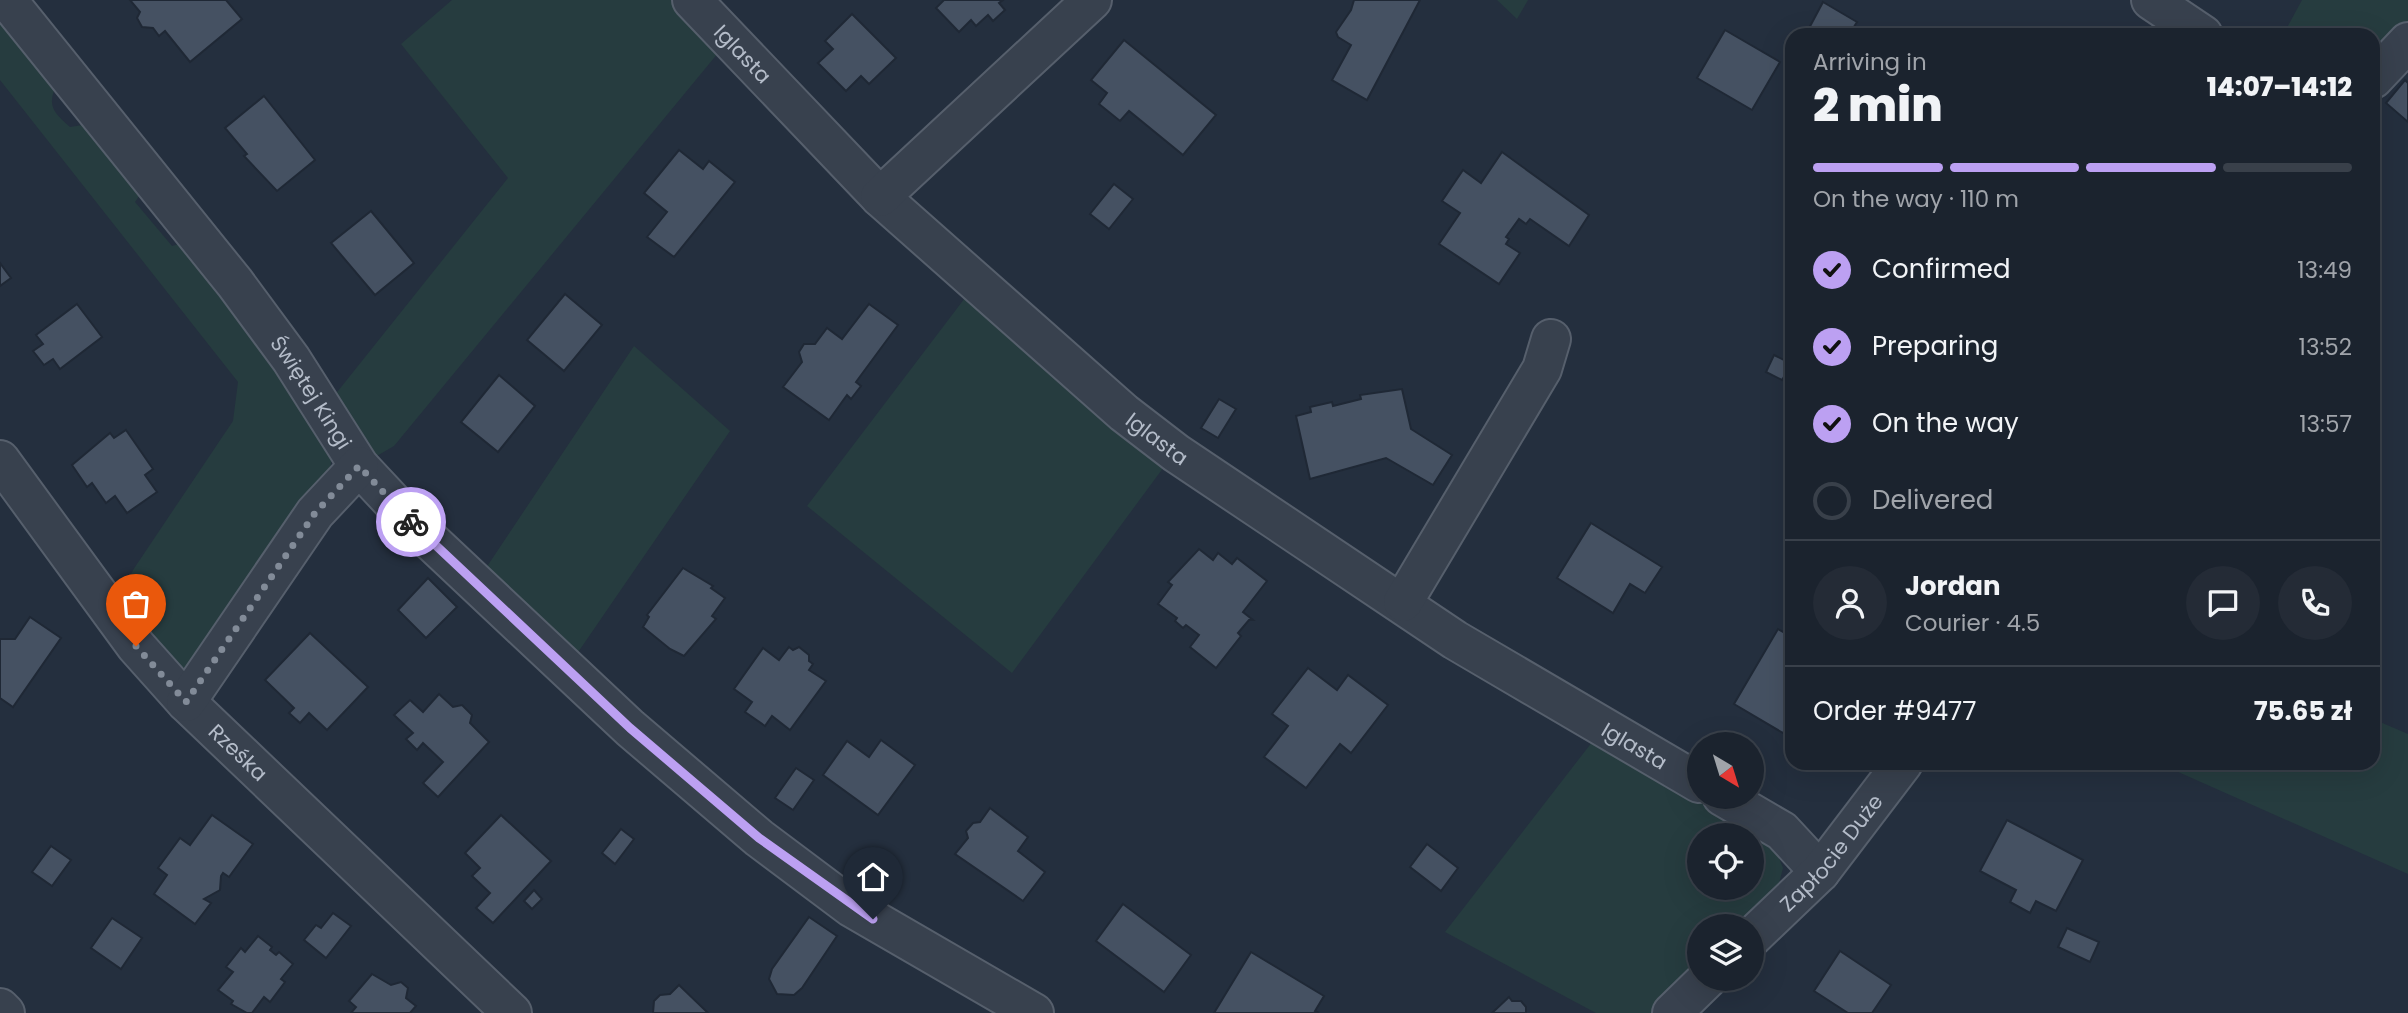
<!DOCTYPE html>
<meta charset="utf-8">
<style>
:root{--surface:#1b232e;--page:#242b36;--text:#f1f3f6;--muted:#a0a4aa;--line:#39404a;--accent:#bca0f2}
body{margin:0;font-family:Poppins,sans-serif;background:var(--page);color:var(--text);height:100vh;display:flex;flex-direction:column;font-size:26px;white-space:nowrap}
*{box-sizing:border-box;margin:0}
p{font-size:23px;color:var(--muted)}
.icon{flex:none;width:38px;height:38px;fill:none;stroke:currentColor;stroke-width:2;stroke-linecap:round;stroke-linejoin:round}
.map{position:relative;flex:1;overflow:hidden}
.drawer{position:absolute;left:1785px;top:28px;width:595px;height:742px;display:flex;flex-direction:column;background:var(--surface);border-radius:21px;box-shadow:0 7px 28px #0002,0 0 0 2px var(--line)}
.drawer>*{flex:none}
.needle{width:46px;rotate:142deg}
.tools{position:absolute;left:1687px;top:732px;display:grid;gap:14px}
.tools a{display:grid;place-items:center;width:77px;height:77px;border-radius:50%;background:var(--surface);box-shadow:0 7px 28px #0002,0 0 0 2px var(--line);font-size:35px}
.pin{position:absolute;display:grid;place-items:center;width:60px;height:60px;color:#fff;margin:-72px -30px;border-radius:50% 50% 50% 0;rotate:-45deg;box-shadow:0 0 7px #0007}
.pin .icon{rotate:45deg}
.courier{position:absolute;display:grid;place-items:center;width:70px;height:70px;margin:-35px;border:5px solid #bca0f2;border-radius:50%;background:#fff;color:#222;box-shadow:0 2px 9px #0007}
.overview em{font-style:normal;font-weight:800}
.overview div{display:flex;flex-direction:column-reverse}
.overview{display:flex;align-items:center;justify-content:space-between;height:119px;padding:0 28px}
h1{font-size:46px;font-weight:800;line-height:52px}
.bar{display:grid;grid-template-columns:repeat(4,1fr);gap:10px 7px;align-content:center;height:84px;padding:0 28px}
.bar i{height:9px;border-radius:5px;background:var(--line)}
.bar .selected{background:var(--accent)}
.bar p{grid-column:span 4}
.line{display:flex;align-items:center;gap:18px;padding:0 28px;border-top:2px solid var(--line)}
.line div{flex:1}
.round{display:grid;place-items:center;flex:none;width:74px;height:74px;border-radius:37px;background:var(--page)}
ol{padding:0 28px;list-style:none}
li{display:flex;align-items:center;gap:21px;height:77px}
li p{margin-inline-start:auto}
li .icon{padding:7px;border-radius:50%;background:var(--accent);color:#111;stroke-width:4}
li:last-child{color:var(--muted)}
li i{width:38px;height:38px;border:4px solid var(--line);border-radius:50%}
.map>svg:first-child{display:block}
</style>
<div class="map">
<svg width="2408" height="1013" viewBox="0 0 2408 1013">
<rect width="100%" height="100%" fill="#242f3e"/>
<!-- green -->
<g fill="#263c3f" fill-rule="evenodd">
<path d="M 452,0 L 680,0 L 723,47 L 394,446 L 368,461 L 330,401 L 508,178 L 401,44 Z"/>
<path d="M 1497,0 L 1528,0 L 1517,19 Z"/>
<path d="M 2302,0 L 2408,0 L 2408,25 L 2373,62 L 2373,35 L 2283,35 Z"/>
<path d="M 0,6 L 59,79 C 47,104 50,110 70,127 L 95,123 L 146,186 L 135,202 L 172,246 L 190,241 L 333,450 L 330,469 L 202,664 L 179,674 L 116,605 L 133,570 L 233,421 L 238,382 L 0,80 Z"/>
<path d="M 971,290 L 1169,460 L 1012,673 L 807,506 Z"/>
<path d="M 634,346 L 730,431 L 572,661 L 480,577 Z"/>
<path d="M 2373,719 L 2408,734 L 2408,874 L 2158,763 L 2373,763 Z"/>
<path d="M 1596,737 L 1773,843 L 1783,868 L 1778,887 L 1740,926 L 1699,926 L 1699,967 L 1652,1013 L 1596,1013 L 1445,932 ZM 1699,835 L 1752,835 L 1752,887 L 1699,887 Z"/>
</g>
<!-- building -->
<g fill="#455162" stroke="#1f2835" stroke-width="2">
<path d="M 130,0 L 226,0 L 242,19 L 190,62 L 165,31 L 159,36 L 153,28 L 142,27 L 137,18 L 140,12 Z"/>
<path d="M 944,0 L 1003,0 L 999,3 L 1005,10 L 993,21 L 988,15 L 976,26 L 971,20 L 959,32 L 936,8 Z"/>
<path d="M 1354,0 L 1420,0 L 1367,100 L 1332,80 L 1351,45 L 1338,37 L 1336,32 L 1351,10 Z"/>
<path d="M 1823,2 L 1857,22 L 1849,35 L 1812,35 L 1807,32 Z"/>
<path d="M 852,14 L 896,58 L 869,84 L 861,76 L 846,91 L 818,63 L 833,49 L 825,41 Z"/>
<path d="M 1725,30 L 1780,62 L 1752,110 L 1697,78 Z"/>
<path d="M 1124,40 L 1216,115 L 1183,155 L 1129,111 L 1120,121 L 1099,104 L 1107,93 L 1091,80 Z"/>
<path d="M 2405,80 L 2408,83 L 2408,122 L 2386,103 Z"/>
<path d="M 264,96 L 315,160 L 277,191 L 244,156 L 247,154 L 225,128 Z"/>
<path d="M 679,150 L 703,169 L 709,161 L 735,182 L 674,257 L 647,237 L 667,212 L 644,193 Z"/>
<path d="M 1502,152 L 1589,215 L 1569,246 L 1530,219 L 1526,224 L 1519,219 L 1506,237 L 1509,239 L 1506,244 L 1520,253 L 1499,284 L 1439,244 L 1460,213 L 1442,201 L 1463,170 L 1481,183 Z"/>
<path d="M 1114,184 L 1133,199 L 1109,229 L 1090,214 Z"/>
<path d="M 371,211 L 414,263 L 375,295 L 331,243 Z"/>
<path d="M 0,263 L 11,278 L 0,286 Z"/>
<path d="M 565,294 L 602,325 L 564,371 L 527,340 Z"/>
<path d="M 77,304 L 102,337 L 60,369 L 53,359 L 44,365 L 33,351 L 43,344 L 36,335 Z"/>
<path d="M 869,304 L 898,325 L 856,382 L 861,386 L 851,399 L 847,395 L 829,420 L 783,387 L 802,362 L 799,352 L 804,344 L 815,344 L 827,328 L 842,339 Z"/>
<path d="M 1774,355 L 1792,364 L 1782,380 L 1766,372 Z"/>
<path d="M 499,375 L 535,406 L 498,452 L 461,422 Z"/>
<path d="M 1402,389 L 1411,429 L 1452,455 L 1433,485 L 1386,458 L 1310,479 L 1296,416 L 1311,412 L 1310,407 L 1332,402 L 1333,406 L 1361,399 L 1360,395 Z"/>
<path d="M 1219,399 L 1236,409 L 1218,438 L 1201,428 Z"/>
<path d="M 126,430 L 153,469 L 145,475 L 157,492 L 127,513 L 115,496 L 106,503 L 92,483 L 87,487 L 72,465 L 110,433 L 114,438 Z"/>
<path d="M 1591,523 L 1662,567 L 1645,593 L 1630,584 L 1613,613 L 1557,578 Z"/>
<path d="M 1199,549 L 1213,560 L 1218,553 L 1232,564 L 1237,558 L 1267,581 L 1243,612 L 1253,620 L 1249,620 L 1238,633 L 1241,636 L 1216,668 L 1190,647 L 1199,635 L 1186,625 L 1183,628 L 1175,621 L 1177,618 L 1158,604 L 1172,585 L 1168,582 Z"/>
<path d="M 683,568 L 713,586 L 711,588 L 725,598 L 712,616 L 716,619 L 684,656 L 670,649 L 643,627 L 649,617 L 647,615 Z"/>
<path d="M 428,578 L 457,607 L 426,638 L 398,610 Z"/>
<path d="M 30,617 L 61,638 L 13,707 L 0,698 L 0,639 L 15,639 Z"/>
<path d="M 1778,629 L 1792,637 L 1792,718 L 1783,733 L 1734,704 Z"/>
<path d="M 310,633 L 368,687 L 327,730 L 309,713 L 300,723 L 289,713 L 294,708 L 265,680 Z"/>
<path d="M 789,647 L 793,650 L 799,647 L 809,655 L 809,661 L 813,664 L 809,670 L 826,681 L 790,730 L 772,716 L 765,726 L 745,712 L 752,702 L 734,689 L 763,648 L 779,660 Z"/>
<path d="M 1308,668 L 1337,690 L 1348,675 L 1388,705 L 1351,753 L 1340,744 L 1306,788 L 1264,757 L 1288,726 L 1272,714 Z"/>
<path d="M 439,694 L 453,707 L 462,705 L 472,715 L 470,723 L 489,742 L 438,797 L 423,783 L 443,762 L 423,743 L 417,750 L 406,739 L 413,733 L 394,715 L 410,700 L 423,712 Z"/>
<path d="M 881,740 L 915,765 L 878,815 L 823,775 L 847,741 L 869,757 Z"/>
<path d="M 796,768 L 814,780 L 793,810 L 775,798 Z"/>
<path d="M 990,808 L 1028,837 L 1018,851 L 1045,872 L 1023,901 L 955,854 L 968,838 L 966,831 L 973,823 L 980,822 Z"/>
<path d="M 212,815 L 253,844 L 229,877 L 223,873 L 221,876 L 220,890 L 204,899 L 211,903 L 195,924 L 154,894 L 167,875 L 158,868 L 180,838 L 190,845 Z"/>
<path d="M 501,815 L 551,861 L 493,923 L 476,908 L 490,893 L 472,876 L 480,868 L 465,853 Z"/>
<path d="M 2007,820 L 2083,860 L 2056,911 L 2036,901 L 2030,913 L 2010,902 L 2016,890 L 1980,871 Z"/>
<path d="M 621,829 L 634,839 L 615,864 L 602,853 Z"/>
<path d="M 1427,844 L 1458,868 L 1441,891 L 1410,867 Z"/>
<path d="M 51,846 L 71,860 L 52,886 L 32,872 Z"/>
<path d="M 534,890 L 542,899 L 532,909 L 524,901 Z"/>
<path d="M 1123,904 L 1191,955 L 1164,992 L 1096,941 Z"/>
<path d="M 333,913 L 351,926 L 326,958 L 304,940 L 316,925 L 321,928 Z"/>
<path d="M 809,917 L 837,936 L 802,988 L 794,995 L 777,994 L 769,979 L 772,969 Z"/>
<path d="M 112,918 L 142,938 L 121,969 L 91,948 Z"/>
<path d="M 2067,928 L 2099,942 L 2090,962 L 2058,947 Z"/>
<path d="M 258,936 L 272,947 L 270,950 L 276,955 L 279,952 L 293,964 L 281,979 L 285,982 L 270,1002 L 264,997 L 252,1013 L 247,1013 L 231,1004 L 233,1001 L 218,990 L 233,972 L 226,967 L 241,948 L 245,952 Z"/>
<path d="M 1840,951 L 1891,985 L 1872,1013 L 1848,1013 L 1814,991 Z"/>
<path d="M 1251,952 L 1324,996 L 1315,1011 L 1319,1013 L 1214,1013 Z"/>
<path d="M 372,974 L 391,985 L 401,982 L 408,988 L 406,998 L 416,1006 L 410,1013 L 351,1013 L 356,1007 L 349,1001 Z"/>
<path d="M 679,985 L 708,1013 L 653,1013 L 654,1001 L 660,995 L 670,994 Z"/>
<path d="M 1509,997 L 1512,1001 L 1521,1001 L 1526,1007 L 1526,1013 L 1492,1013 Z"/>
</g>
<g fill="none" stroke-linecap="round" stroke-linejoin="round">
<defs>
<g id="minor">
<path id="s1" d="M 7,0 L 235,283 L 291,359 L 359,466 L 417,528 L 630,728 L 759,838 L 851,907 L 1034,1013"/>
<path id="s2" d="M 692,0 L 880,197 L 1124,413 L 1176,453 L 1455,640 L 1699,783"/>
<path d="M 2151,0 L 2203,35"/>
<path d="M 2373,79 L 2408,42"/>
<path d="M 880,197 L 1092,0"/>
<path id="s3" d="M 0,460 L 136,646 L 186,702 L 512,1013"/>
<path d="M 1403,602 L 1542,369 L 1551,339"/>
<path d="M 186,702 L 315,513 L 359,466"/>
<path d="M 1722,796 L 1782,831 L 1820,872"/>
<path id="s4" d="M 1752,937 L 1820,872 L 1903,763"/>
<path d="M 0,1008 L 5,1013"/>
<path d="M 1672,1013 L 1708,978"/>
</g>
</defs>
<!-- minor casing -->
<use href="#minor" stroke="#565f6c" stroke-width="42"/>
<!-- minor -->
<use href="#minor" stroke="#38414e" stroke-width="38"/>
</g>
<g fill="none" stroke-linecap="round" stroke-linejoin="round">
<!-- done -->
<path stroke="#828b98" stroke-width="7" stroke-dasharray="0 12.6" d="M 136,646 L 186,702 L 315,513 L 359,466 L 411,522"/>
<!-- route -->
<path stroke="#bca0f2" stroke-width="9" d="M 411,522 L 630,728 L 759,838 L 873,919"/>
</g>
<g text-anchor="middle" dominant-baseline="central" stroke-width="6" stroke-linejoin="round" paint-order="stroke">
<!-- street labels -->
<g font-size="21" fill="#b4bcc9" stroke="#1d2633">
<text stroke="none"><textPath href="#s2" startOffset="74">Iglasta</textPath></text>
<text stroke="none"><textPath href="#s1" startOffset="497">Świętej Kingi</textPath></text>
<text stroke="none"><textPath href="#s2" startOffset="640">Iglasta</textPath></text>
<text stroke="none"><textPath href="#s2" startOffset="1208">Iglasta</textPath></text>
<text stroke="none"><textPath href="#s3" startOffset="378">Rześka</textPath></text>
<text stroke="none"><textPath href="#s4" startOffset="116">Zapłocie Duże</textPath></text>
</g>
</g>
</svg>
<div class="tools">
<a><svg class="needle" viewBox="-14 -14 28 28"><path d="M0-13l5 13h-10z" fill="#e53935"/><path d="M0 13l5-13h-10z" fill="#a0a4aa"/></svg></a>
<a><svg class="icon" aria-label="locate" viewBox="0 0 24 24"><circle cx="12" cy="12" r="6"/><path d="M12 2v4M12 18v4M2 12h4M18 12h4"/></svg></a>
<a><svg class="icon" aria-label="layers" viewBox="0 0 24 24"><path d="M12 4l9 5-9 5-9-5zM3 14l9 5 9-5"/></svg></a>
</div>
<div class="pin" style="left:136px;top:646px;background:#ea580c"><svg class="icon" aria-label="bag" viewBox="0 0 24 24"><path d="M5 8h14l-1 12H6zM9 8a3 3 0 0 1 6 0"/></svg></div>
<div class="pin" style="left:873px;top:919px;background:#1f2937"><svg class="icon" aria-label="home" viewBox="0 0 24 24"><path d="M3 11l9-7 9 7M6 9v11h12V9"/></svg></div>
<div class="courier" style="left:411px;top:522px"><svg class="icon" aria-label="bike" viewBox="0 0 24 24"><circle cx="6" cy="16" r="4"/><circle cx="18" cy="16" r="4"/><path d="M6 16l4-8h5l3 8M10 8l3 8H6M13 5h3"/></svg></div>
<section class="drawer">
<div class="overview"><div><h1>2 min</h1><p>Arriving in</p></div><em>14:07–14:12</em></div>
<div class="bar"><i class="selected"></i><i class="selected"></i><i class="selected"></i><i></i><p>On the way · 110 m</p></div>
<ol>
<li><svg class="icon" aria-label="check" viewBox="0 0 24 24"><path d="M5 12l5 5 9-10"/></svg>Confirmed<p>13:49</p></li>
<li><svg class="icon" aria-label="check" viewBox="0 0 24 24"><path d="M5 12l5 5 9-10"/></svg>Preparing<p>13:52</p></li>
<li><svg class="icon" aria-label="check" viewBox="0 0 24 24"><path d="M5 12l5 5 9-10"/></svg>On the way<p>13:57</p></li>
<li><i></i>Delivered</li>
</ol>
<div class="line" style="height:126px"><a class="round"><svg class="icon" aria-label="person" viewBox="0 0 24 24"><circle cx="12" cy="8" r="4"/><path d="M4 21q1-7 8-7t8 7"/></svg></a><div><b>Jordan</b><p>Courier · 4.5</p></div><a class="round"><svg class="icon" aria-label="chat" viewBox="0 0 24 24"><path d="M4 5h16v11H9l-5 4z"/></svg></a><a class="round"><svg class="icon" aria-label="phone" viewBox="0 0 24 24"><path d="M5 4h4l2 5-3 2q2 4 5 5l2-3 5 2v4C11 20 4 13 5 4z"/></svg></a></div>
<div class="line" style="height:91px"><div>Order #9477</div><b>75.65 zł</b></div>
</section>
</div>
